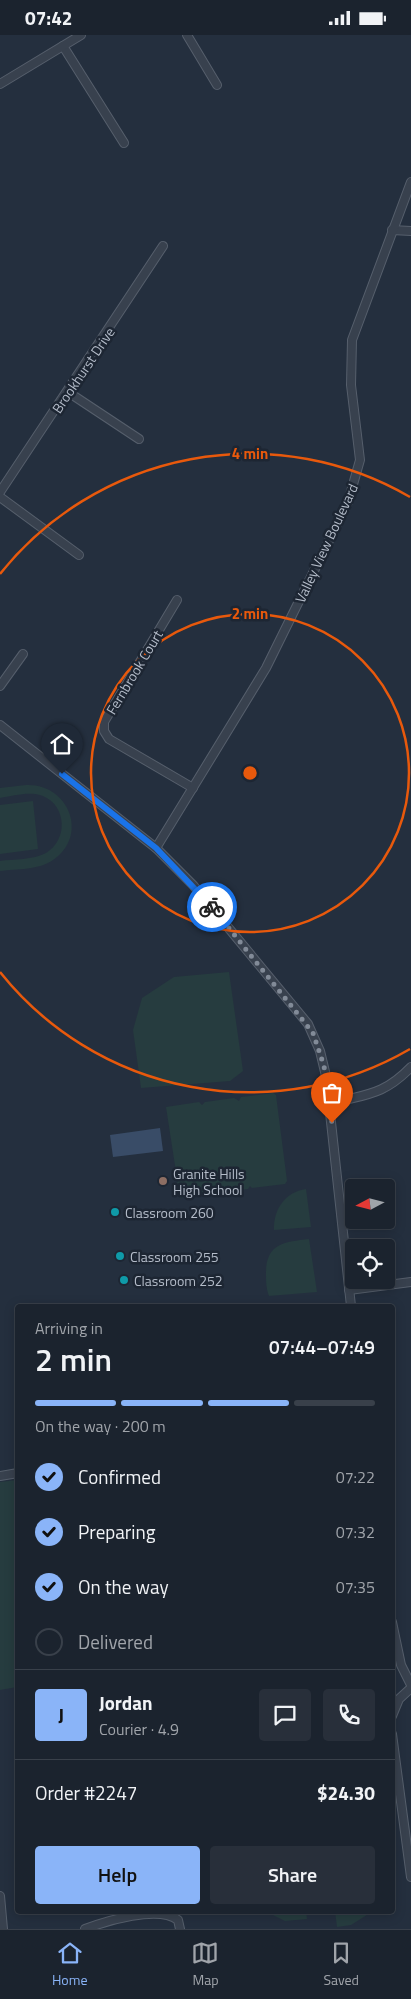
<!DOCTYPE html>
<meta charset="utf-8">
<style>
:root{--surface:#1b232e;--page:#282f3a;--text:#f1f3f6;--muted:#a0a4aa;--line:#39404a;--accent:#8ab4f8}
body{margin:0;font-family:"Titillium Web",sans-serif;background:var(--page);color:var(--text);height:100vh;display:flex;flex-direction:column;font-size:19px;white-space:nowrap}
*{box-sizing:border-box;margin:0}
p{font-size:16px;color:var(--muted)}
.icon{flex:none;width:28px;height:28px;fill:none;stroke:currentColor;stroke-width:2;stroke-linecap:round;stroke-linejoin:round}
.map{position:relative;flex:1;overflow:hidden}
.panel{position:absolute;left:15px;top:1269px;width:380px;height:610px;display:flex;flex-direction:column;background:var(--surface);border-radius:5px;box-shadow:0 2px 12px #0003,0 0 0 1px var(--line)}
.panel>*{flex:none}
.needle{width:32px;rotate:263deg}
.buttons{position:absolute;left:345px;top:1144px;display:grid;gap:10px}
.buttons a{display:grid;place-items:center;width:50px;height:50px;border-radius:5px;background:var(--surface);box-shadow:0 2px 12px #0003,0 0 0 1px var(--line);font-size:25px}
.pin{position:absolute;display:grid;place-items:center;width:42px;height:42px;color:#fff;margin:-51px -21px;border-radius:50% 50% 50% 0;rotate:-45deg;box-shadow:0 0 5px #0007}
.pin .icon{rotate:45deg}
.courier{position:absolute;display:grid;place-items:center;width:50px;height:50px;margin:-25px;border:4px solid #1a73e8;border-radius:50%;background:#fff;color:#222;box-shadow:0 1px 6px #0007}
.summary em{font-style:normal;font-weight:600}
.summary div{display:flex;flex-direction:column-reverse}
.summary{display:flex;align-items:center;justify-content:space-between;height:85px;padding:0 20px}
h1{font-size:32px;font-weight:600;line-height:38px}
.bar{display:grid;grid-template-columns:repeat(4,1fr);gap:8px 5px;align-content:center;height:60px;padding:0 20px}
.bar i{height:6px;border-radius:4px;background:var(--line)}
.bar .on{background:var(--accent)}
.bar p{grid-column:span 4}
.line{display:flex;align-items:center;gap:12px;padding:0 20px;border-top:1px solid var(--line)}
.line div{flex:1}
.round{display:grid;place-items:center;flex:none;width:52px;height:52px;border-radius:5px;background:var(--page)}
ol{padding:0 20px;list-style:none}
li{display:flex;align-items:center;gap:15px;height:55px}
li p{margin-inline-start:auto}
li .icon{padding:5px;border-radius:50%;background:var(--accent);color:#111;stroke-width:4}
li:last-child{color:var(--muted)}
li i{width:28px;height:28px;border:2px solid var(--line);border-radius:50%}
.primary-button{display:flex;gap:10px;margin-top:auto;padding:10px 20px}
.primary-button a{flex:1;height:58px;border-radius:5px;background:var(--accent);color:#111;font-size:20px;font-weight:600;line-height:58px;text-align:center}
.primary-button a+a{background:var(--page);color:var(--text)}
.status{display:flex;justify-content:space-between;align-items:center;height:35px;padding:0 25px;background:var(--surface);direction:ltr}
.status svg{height:14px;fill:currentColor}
.menu{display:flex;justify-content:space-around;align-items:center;height:70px;border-top:1px solid var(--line);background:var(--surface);font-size:14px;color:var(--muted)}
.menu a{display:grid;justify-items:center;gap:2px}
.menu .on{color:var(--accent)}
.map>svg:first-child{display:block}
</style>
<div class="status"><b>07:42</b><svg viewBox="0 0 49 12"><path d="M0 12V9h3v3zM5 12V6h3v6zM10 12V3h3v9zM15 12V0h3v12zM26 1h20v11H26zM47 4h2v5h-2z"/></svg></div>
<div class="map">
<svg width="411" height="1894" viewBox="0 0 411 1894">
<rect width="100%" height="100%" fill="#242f3e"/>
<!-- green -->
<g fill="#263c3f">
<path d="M 26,750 C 68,748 90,800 53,825 C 39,835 17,834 0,836 L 0,826 C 14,824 33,825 46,818 C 68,805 67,771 43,761 C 30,756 13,761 0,763 L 0,753 Z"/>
<path d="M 33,766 L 38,814 L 0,819 L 0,770 Z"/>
<path d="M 229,937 L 243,1036 L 230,1046 L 141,1053 L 133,995 L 142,963 L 174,942 Z"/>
<path d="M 273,1058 L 276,1060 L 287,1146 L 285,1149 L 252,1153 L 250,1151 L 248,1154 L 216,1158 L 214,1156 L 211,1158 L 180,1163 L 166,1072 L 199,1067 L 202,1070 L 205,1067 L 234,1063 L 239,1066 L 241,1062 Z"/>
<path d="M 306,1154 L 311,1192 L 274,1195 C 273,1175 285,1157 306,1154 Z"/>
<path d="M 309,1204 L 317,1257 L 269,1261 C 266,1253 266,1246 266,1238 C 266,1208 285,1207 309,1204 Z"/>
<path d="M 17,1445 L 17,1652 L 0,1655 L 0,1447 Z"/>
<path d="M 265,1876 L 306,1876 L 307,1884 L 285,1886 Z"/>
<path d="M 335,1876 L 373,1876 L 351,1890 L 337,1892 Z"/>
</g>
<!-- water -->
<path fill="#394c67" d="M 160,1093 L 163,1116 L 113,1122 L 110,1100 Z"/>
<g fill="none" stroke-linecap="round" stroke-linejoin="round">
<defs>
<g id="minor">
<path d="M 187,0 L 217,50"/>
<path d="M 63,11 L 124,108"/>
<path d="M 0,49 L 81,0"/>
<path d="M 392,195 L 411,196"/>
<path d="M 68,357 L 139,404"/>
<path d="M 0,457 L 163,211"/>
<path d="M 0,462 L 79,520"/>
<path d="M 177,565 L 104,687 L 104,696 L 109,704 L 193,753"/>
<path d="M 0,651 L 23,619"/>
<path d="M 0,690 L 156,813 L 193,850 L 308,989 L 320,1016 L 326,1041 L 351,1271"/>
<path d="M 156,813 L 266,633 L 348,467 L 360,425 L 351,350 L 352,305 L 411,147"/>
<path d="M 330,1069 C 365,1059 383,1061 411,1032"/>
<path d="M 349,1255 L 411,1247"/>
<path d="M 0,1441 L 18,1438"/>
<path d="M 392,1587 L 401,1630 L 411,1650"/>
<path d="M 392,1681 L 399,1664 L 411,1653"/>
<path d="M 392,1699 L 411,1842"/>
<path d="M 0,1861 L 3,1894"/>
<path d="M 85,1894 C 106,1886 158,1870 178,1885 L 180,1894"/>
</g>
</defs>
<!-- minor casing -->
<use href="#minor" stroke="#565f6c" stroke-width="10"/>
<!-- minor -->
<use href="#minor" stroke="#38414e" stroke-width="8"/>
</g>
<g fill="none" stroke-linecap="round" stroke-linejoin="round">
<!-- done -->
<path stroke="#828b98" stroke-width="5" stroke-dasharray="0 9" d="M 212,872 L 313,998 L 324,1031 L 332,1088"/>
<!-- route -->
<path stroke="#1a73e8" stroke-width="6" d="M 62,739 L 156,813 L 212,872"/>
</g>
<!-- distance rings -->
<g fill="none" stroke="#e8590c" stroke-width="2.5">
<circle cx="250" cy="738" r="159"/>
<path d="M410 1014A319 319 0 0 1 0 937M0 539A319 319 0 0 1 410 462"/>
</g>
<!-- markers -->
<circle fill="#8d6e63" stroke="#1d2633" stroke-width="2" cx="163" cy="1146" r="5"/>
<g fill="#0f9aa8" stroke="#1d2633" stroke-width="2">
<circle cx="115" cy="1177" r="5"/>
<circle cx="120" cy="1221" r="5"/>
<circle cx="124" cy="1245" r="5"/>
</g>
<g text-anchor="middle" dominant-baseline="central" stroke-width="5" stroke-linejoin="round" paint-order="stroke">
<!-- street labels -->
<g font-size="14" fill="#b4bcc9" stroke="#1d2633">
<text transform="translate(83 335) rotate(-56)">Brookhurst Drive</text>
<text transform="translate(326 508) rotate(-65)">Valley View Boulevard</text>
<text transform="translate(134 637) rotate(-59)">Fernbrook Court</text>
</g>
<!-- poi labels -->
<g font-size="14" fill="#b4bcc9" stroke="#1d2633" text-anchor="start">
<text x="173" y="1138">Granite Hills<tspan x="173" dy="16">High School</tspan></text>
<text x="125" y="1177">Classroom 260</text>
<text x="130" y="1221">Classroom 255</text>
<text x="134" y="1245">Classroom 252</text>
</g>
</g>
<circle cx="250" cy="738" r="8" fill="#e8590c" stroke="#1d2633" stroke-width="2.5"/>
<g font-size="15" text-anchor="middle" font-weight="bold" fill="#e8590c" stroke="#1d2633" stroke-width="5" stroke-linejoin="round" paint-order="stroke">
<text x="250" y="424">4 min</text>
<text x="250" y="584">2 min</text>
</g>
</svg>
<div class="buttons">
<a><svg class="needle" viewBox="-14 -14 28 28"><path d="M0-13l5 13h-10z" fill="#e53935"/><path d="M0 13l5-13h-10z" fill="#a0a4aa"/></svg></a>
<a><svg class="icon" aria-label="locate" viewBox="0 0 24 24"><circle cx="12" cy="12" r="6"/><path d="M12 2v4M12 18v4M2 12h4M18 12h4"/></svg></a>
</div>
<div class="pin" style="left:332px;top:1088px;background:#ea580c"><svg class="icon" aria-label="bag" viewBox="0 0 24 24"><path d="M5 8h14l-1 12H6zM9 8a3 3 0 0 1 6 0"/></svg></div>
<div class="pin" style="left:62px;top:739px;background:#1f2937"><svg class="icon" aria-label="home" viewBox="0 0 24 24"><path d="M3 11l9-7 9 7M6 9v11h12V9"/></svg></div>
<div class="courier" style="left:212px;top:872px"><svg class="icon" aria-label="bike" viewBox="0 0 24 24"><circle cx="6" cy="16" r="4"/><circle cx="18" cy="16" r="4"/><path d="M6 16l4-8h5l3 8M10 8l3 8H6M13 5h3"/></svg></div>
<section class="panel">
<div class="summary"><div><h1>2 min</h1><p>Arriving in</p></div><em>07:44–07:49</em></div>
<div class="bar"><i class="on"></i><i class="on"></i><i class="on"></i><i></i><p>On the way · 200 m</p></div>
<ol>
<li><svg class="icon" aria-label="check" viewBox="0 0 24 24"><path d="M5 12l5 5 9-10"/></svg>Confirmed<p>07:22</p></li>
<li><svg class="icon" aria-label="check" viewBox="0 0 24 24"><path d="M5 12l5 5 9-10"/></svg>Preparing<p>07:32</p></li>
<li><svg class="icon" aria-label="check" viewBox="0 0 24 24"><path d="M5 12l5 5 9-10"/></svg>On the way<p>07:35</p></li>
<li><i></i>Delivered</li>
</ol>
<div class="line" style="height:90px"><b class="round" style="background:var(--accent);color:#111">J</b><div><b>Jordan</b><p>Courier · 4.9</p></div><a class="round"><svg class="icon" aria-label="chat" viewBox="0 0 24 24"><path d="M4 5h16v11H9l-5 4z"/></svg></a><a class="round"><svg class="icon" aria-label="phone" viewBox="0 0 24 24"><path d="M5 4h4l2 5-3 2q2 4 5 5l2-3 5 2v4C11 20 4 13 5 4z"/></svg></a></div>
<div class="line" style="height:65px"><div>Order #2247</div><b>$24.30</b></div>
<div class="primary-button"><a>Help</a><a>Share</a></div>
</section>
</div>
<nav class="menu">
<a class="on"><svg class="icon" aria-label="home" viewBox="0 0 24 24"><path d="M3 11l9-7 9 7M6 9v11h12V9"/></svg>Home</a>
<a><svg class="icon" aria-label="map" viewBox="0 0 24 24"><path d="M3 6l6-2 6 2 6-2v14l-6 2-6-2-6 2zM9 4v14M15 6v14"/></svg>Map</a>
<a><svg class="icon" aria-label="saved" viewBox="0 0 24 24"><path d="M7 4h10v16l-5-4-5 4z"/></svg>Saved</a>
</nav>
